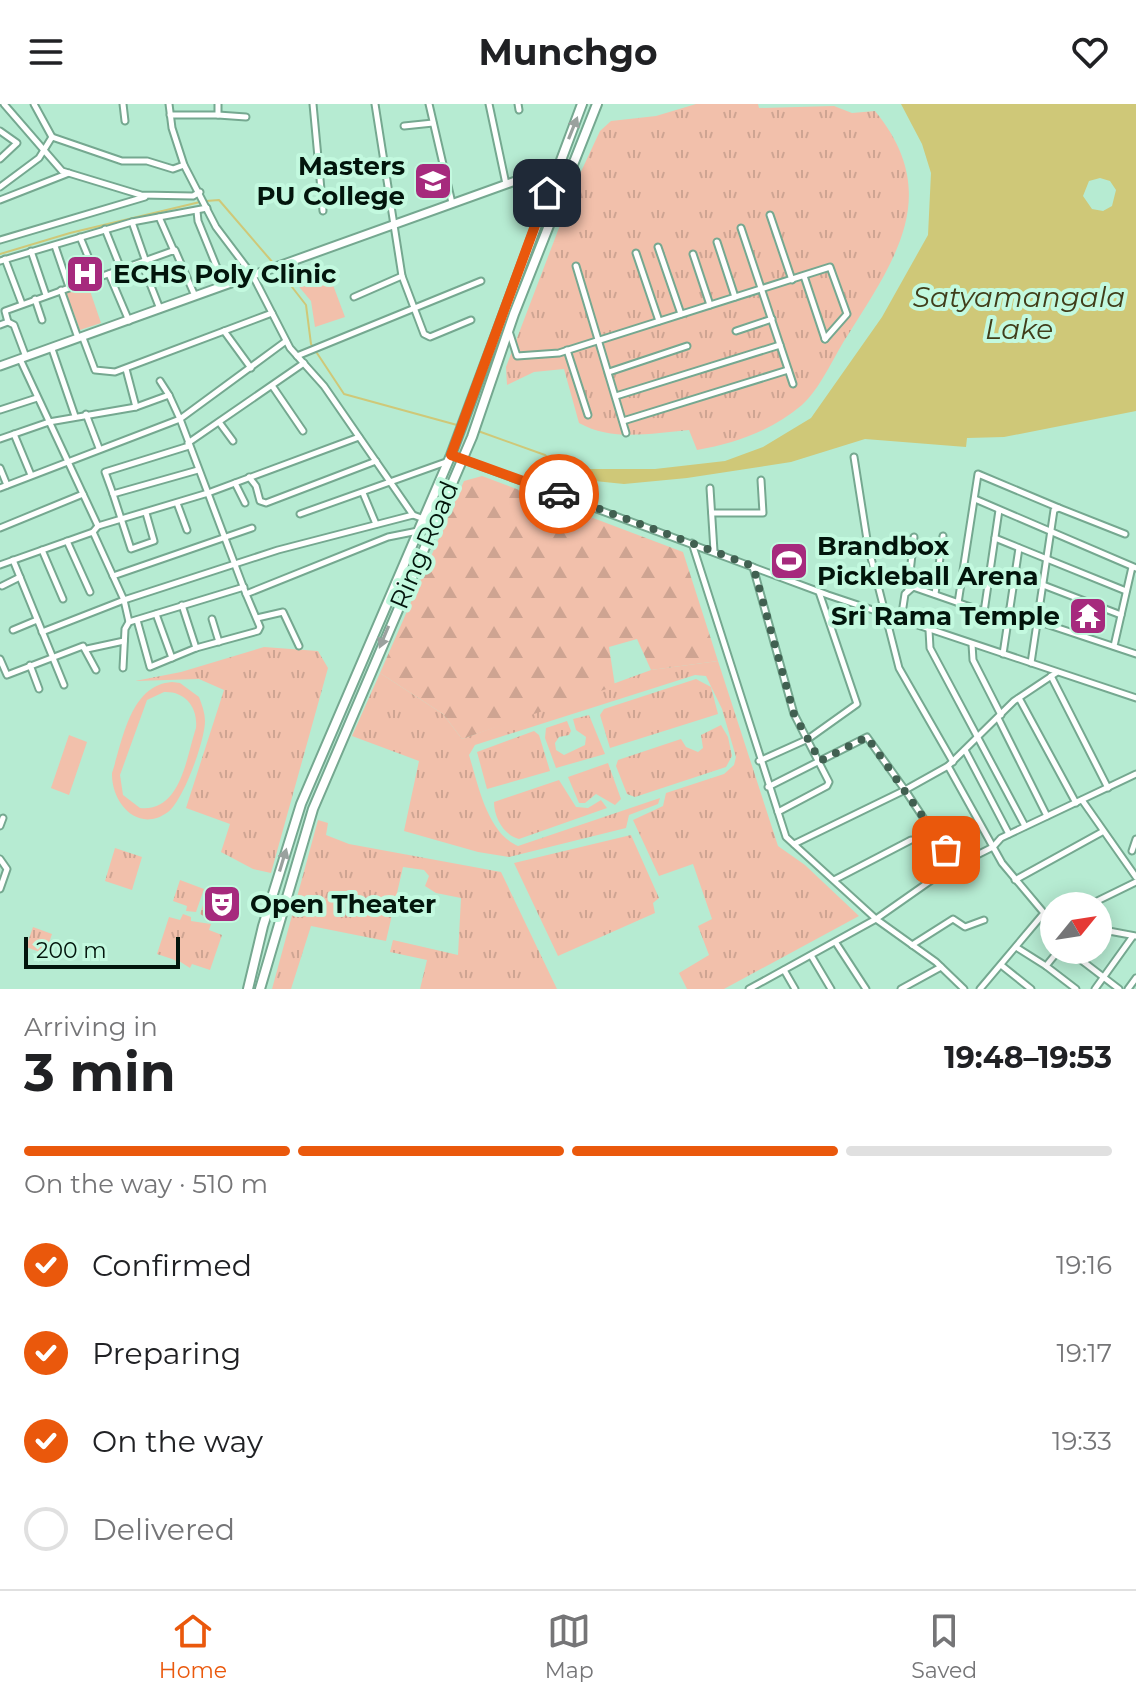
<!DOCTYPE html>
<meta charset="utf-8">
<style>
:root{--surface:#fff;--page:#f6f6f6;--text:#202124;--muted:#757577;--line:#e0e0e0;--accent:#ea580c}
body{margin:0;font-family:Montserrat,sans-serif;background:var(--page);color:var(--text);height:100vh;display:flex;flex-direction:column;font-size:30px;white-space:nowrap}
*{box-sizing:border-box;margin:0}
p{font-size:26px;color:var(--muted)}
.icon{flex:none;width:44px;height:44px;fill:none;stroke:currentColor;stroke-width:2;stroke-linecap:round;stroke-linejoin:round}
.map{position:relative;height:885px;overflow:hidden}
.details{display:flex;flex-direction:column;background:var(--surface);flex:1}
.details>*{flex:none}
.needle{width:52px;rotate:60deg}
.fabs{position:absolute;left:1040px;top:788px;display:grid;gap:16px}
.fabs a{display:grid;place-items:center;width:72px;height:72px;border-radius:50%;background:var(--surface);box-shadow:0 4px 20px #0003;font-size:40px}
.scale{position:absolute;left:24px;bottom:20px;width:156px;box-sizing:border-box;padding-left:8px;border:4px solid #02150c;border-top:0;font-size:22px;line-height:28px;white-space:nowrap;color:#02150c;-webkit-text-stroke:6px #c3f9df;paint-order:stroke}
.pin{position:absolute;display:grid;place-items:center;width:68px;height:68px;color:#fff;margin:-34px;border-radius:16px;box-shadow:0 4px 12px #0006}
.courier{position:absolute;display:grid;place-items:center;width:80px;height:80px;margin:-40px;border:6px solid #ea580c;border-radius:50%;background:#fff;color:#222;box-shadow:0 2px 10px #0007}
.head em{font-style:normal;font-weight:700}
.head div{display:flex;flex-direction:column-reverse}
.head{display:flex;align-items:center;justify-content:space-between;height:136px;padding:0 24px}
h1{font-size:52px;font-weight:700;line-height:60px}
.bar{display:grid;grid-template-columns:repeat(4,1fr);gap:12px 8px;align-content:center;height:96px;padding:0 24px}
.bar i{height:10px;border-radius:6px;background:var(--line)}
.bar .current{background:var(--accent)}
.bar p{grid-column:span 4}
ol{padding:0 24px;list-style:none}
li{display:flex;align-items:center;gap:24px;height:88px}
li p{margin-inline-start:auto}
li .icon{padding:8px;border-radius:50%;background:var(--accent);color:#fff;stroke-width:4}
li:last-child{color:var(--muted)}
li i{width:44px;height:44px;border:4px solid var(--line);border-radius:50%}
header{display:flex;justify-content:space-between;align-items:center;height:104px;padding:0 24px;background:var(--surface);font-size:36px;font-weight:700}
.tabs{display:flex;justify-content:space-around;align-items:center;height:112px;border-top:2px solid var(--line);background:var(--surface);font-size:22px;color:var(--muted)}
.tabs a{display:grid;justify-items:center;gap:4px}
.tabs .current{color:var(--accent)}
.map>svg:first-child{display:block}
</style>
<header><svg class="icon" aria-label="menu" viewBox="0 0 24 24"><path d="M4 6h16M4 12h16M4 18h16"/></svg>Munchgo<svg class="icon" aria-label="heart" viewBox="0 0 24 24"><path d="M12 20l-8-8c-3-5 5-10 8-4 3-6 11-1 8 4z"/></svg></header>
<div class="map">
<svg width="1136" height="885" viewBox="0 0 1136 885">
<defs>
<pattern id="grass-tufts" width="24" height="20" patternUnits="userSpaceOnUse" patternTransform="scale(2)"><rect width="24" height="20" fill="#f2c0ab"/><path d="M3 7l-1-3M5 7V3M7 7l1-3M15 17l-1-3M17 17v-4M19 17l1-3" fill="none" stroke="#cea492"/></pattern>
<pattern id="forest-firs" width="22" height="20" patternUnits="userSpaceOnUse" patternTransform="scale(2)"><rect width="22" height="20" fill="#f2c0ab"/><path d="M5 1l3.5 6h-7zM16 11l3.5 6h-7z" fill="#cea492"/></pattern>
</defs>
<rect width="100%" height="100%" fill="#b6ebd2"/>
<!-- grass -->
<g fill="url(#grass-tufts)">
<path d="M 696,0 L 758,0 L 759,4 L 834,2 L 852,9 L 875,7 C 944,91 894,157 846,234 C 833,254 820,285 802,301 C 771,327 736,339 697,346 L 689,326 C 652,329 613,338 579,319 L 564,265 L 534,268 L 507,281 L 506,263 L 578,74 L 600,27 L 611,17 L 656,12 Z"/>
<path d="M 264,543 L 318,547 L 328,564 L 271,769 L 253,765 L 221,748 L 230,720 L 186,704 L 224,586 L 199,575 L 135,577 L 181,568 Z"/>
<path d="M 718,557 L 778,742 L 805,761 L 859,812 L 724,885 L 687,885 L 679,869 L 709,851 L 698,822 L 712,815 L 693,760 L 659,772 L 633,716 L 663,702 L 666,689 L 724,670 L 734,661 L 736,653 L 722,605 L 706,572 L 695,571 L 475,641 L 469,651 C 478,680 487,729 518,742 L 660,694 L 658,700 L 629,711 L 626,724 L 509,753 L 478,748 L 404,727 L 419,657 L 352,632 L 380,569 L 443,610 L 462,635 L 651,566 Z"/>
<path d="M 696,575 L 711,583 L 718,610 L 610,644 L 600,611 L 604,605 Z"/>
<path d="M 589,611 L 605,650 L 556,664 L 545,634 L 546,624 L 567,617 L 571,627 L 569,631 L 559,633 L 555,639 L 556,646 L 564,651 L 585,641 L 586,633 L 576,626 L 573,615 Z"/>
<path d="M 721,621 L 728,633 L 732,652 L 726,663 L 635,693 L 627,690 L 616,662 L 618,656 L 681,635 L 686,643 L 698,648 L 703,644 L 701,631 Z"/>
<path d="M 534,627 L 539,631 L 550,667 L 487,685 L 477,648 Z"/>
<path d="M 608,659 L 621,695 L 615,701 L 596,690 L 585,699 L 579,699 L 568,673 Z"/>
<path d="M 559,676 L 576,703 L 588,704 L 601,696 L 607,704 L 519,735 C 504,731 494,714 494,698 Z"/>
<path d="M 318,716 L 328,719 L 326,731 L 349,740 L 501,768 L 557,885 L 420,885 L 427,856 L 390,848 L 393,836 L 458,851 L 461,794 L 436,789 L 425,782 L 429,772 L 424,766 L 403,763 L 386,837 L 311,822 L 291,885 L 272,885 Z"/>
<path d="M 631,731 L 659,794 L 653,799 L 655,809 L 558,852 L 514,759 Z"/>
<path d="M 115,744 L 142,753 L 132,786 L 105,777 Z"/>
<path d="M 180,776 L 204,785 L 196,808 L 186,807 L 187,802 L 173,797 Z"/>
<path d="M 208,786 L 232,794 L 226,814 L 211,810 L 209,815 L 200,810 Z"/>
<path d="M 183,810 L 191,813 L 191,817 L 211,820 L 209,826 L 222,831 L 210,866 L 192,860 L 190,864 L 179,857 L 178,861 L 175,856 L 157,850 L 169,813 L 180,816 Z"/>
<path d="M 33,823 L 52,830 L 45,850 L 26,843 Z"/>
</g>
<!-- forest -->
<path fill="url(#forest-firs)" d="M 482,372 L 683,448 L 718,557 L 651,566 L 637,535 L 609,543 L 615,582 L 462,635 L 443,610 L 380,569 L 464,377 Z"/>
<!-- green -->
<g fill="#f2c0ab" fill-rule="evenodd">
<path d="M 290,162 L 306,182 L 330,173 L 345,213 L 315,223 L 311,197 L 284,165 Z"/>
<path d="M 88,181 L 101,219 L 80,226 L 66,188 Z"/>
<path d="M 782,439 L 798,443 L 800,471 L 780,463 Z"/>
<path d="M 172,578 L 180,579 L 199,593 C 202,601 205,609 205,617 C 205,637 183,697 168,708 C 138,730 111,699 112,669 C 123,636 130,581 172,578 ZM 164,588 C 185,587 198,603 196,624 C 186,654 181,708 140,704 L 123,691 L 120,671 L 147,596 Z"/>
<path d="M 69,631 L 87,638 L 69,691 L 51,684 Z"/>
</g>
<!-- water -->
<path fill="#cfc878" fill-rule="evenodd" d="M 901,0 L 1136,0 L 1136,307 L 1004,333 L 967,334 L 966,343 L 865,335 L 791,358 L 687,374 L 624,380 L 575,375 L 578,365 L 655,365 L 725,357 L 763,343 L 811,314 L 882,213 L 928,131 L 931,69 L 922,40 ZM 1100,74 L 1110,77 L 1116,86 L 1112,102 L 1103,107 L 1092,105 L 1083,92 L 1089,77 Z"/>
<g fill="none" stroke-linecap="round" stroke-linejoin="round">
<!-- stream -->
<g stroke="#cfc878" stroke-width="2">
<path d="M 206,97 L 219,96 L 274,160"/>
<path d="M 0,150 L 70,129 L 200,98"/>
<path d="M 278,165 L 306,201 L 311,240 L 344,290 L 457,321"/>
<path d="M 478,327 L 545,351 L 575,375"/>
</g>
<defs>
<g id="street">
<path d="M 4,0 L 62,67 L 141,91 L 193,92 L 200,88"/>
<path d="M 34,0 L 52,33"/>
<path d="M 123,0 L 125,17"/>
<path d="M 169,0 L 172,24 L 184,61 L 216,123 L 253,172 L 290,244 L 324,282 L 413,411"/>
<path d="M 313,0 L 323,107"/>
<path d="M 375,0 L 402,172 L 424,230 L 430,233 L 471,216"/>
<path d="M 429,0 L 452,99"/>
<path d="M 489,0 L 506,80"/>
<path d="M 518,0 L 519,6"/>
<path d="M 170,11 L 218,11 L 218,0"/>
<path d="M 218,11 L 246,13"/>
<path d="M 404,22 L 433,19"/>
<path d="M 0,27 L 17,39 L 0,55"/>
<path d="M 52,33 L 122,57 L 147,57 L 173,65 L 184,61"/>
<path d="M 0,83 L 39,54 L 52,33"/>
<path d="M 0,96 L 69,69"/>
<path d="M 197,107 L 198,117 L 224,181"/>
<path d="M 770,111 L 792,176"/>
<path d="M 159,113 L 174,147"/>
<path d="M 132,118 L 146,158"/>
<path d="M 741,124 L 793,280"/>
<path d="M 105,125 L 121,165"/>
<path d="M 80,133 L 97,174"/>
<path d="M 0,136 L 145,93"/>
<path d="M 717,138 L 735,193"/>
<path d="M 55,142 L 69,183"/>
<path d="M 658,143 L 681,210"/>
<path d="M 31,147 L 46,191"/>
<path d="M 636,149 L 659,217"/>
<path d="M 693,150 L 710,201"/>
<path d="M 5,155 L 22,200"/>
<path d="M 0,157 L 132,118 L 207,104"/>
<path d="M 142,159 L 160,205"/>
<path d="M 576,162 L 626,329"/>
<path d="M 109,170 L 129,217"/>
<path d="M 804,172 L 825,235"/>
<path d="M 61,186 L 78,234"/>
<path d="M 354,193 L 402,172"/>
<path d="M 35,195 L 42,216"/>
<path d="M 8,218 L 5,207 L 175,146 L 195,192"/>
<path d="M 0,221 L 8,218 L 14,221 L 26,253"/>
<path d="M 224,227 L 251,264"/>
<path d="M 509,227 L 517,252 L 559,249 L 830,163 L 847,210 L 825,235"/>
<path d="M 736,227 L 772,215"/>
<path d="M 83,234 L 95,266 L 115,268 L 272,209"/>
<path d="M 52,245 L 75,312"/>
<path d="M 567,246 L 588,311"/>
<path d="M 297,252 L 481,177"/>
<path d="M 20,255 L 98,422"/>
<path d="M 126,265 L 136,303"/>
<path d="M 609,268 L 687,242"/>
<path d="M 160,277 L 169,291"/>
<path d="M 273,283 L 303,327"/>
<path d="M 616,292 L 780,241"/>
<path d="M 0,306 L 37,294"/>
<path d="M 86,310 L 99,344"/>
<path d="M 623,317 L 788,266"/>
<path d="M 219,318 L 233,337"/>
<path d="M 14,330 L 31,371"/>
<path d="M 0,335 L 49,318 L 136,303 L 169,291 L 180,315 L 0,384"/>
<path d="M 188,339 L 304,259"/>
<path d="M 854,353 L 868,442 L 899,564 L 953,658"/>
<path d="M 462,355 L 828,491 L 1136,594"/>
<path d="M 0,364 L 7,381"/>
<path d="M 249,373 L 256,382 L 260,397 L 266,399 L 376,357"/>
<path d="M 235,379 L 245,399"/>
<path d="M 710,384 L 714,447"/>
<path d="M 363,389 L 376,420"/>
<path d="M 113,390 L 105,368 L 189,342"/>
<path d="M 975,395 L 1136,464"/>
<path d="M 177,399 L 187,426"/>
<path d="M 146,409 L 154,437 L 131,445 L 113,390 L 198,366"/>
<path d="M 712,409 L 763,409 L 761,376"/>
<path d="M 300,410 L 446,358"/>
<path d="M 0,424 L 83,390"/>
<path d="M 93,428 L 98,422 L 208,389 L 359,333"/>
<path d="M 995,434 L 1126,487"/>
<path d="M 67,437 L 90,488"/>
<path d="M 692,439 L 786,733 L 876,815 L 749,885"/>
<path d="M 42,446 L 63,495"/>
<path d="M 13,456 L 64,581"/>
<path d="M 0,461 L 93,428 L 124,496 L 278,446 L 413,411 L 424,415"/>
<path d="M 753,463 L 794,610 L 829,678 L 827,682 L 778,708"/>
<path d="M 113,472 L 252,424"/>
<path d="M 1043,481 L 1121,511"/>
<path d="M 2,482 L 20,473"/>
<path d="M 908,486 L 914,433"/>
<path d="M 246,490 L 180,315 L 286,237"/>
<path d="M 935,490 L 943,432"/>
<path d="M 958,499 L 978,370 L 1059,404"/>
<path d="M 182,501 L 196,544"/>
<path d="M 984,508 L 999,406"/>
<path d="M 156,510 L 172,554"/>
<path d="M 257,514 L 283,508 L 299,542"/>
<path d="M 212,515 L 219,538"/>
<path d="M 137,516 L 150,563 L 196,544 L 258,527 L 260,523 L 246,490 L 388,433 L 418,427"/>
<path d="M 901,516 L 905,490 L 913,483 L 1008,516"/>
<path d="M 1037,517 L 1136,550"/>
<path d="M 13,526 L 37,516"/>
<path d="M 929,526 L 930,544 L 1025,722"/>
<path d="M 42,528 L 124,496 L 129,518"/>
<path d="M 972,540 L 973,556 L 1001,611"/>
<path d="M 1114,542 L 1132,463"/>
<path d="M 87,545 L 124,537"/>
<path d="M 1003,550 L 1019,444"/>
<path d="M 0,555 L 7,571 L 83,542 L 96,566"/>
<path d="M 1031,559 L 1054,406 L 1059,404 L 1125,430"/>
<path d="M 30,561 L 39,585"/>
<path d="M 123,564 L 125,525 L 129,518 L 244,483"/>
<path d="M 1051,572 L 1108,684"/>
<path d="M 1019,594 L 1076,699"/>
<path d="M 998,614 L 1047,712"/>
<path d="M 965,646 L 1009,730"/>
<path d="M 759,657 L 808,635 L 857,600 L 819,488"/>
<path d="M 768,683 L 867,633 L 905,686 L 948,662"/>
<path d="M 1082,696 L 1136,773"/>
<path d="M 0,722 L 3,714"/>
<path d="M 794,740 L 905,686 L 955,762"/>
<path d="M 1132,747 L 1136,735"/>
<path d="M 0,755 L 7,765 L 0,785"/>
<path d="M 834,776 L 911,736"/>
<path d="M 1015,776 L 1102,728"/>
<path d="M 1087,802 L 1136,778"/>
<path d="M 1054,812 L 1044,809 L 1002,759 L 948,662 L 1014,597 L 1056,569"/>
<path d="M 1098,825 L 1136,832"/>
<path d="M 836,839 L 866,885"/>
<path d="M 1098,839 L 1106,828"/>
<path d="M 912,841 L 953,815 L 965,823 L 984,816"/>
<path d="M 1016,843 L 1046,862"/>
<path d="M 1059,846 L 1046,862 L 1076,885"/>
<path d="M 1068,846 L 1119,885"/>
<path d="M 812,853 L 831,885"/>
<path d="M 1084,858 L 1093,846"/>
<path d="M 1001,861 L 1031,885"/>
<path d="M 784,866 L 795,885"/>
<path d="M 901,885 L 941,863"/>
<path d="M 964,885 L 936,858 L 876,815 L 943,768 L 993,743 L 1001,734 L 1136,670"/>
<path d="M 980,885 L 1044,809"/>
<path d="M 1095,885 L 1133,832"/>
<path d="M 1128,885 L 1136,874"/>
</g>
<path id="secondary" d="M 0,262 L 557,62"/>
<g id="primary">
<path d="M 248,885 L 263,822 L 301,700 L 451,351 L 582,0"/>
<path d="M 260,885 L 313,705 L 472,333 L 514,210 L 597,0"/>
</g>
</defs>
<!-- street casing -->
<use href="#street" stroke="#75a890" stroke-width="9"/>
<!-- secondary casing -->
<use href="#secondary" stroke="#75a890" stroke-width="11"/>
<!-- primary casing -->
<use href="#primary" stroke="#75a890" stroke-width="12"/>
<!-- street -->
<use href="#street" stroke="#fff" stroke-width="5"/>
<!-- secondary -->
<use href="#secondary" stroke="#fff" stroke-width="7"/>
<!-- primary -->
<use href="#primary" stroke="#fff" stroke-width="8"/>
</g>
<!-- one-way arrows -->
<defs><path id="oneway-solid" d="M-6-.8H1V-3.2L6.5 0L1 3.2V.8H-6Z" transform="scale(2)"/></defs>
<g fill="#9aa19e">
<use href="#oneway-solid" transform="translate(573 24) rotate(-68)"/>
<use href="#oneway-solid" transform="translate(384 533) rotate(113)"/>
<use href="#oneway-solid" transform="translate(283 756) rotate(-73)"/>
</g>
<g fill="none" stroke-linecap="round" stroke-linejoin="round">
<!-- done -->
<path stroke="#416051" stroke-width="8" stroke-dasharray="0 14.4" d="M 559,390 L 753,462 L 794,610 L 820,657 L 867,633 L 946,746"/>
<!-- route -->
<path stroke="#ea580c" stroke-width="10" d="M 547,89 L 451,351 L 559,390"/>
</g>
<!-- icons -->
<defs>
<symbol id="university-square" viewBox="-11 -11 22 22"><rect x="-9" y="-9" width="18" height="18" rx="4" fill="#a62a7d" stroke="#c3f9df"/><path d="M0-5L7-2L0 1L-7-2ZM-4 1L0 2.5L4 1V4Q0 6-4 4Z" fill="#fff"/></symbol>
<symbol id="hospital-square" viewBox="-11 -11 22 22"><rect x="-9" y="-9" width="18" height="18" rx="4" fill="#a62a7d" stroke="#c3f9df"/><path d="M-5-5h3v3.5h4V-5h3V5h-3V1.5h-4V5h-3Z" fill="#fff"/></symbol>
<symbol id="stadium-square" viewBox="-11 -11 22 22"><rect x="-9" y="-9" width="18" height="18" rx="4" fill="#a62a7d" stroke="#c3f9df"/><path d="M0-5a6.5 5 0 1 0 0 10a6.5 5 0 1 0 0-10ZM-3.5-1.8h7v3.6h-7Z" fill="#fff"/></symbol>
<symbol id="temple-square" viewBox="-11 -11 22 22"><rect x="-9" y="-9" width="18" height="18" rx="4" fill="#a62a7d" stroke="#c3f9df"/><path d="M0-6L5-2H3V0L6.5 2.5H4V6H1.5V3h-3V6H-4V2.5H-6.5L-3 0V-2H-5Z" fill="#fff"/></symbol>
<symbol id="theatre-square" viewBox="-11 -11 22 22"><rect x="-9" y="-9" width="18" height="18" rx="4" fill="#a62a7d" stroke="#c3f9df"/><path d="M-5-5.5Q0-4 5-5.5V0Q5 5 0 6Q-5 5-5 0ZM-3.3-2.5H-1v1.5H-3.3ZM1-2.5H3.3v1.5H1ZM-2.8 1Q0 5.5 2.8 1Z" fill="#fff"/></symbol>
</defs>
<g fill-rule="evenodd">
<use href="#university-square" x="411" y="55" width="44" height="44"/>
<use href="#hospital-square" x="63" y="148" width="44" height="44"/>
<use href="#stadium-square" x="767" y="435" width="44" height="44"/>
<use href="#temple-square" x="1066" y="490" width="44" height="44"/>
<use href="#theatre-square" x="200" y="778" width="44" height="44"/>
</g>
<g text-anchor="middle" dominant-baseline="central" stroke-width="8" stroke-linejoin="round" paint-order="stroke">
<!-- poi labels -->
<g font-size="26" font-weight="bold" fill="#02150c" stroke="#c3f9df" text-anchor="start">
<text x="405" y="62" text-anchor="end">Masters<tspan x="405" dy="30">PU College</tspan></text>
<text x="113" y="170">ECHS Poly Clinic</text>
<text x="817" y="442">Brandbox<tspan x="817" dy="30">Pickleball Arena</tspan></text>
<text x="1060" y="512" text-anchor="end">Sri Rama Temple</text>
<text x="250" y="800">Open Theater</text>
</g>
<!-- street labels -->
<g font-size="26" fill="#02150c" stroke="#c3f9df">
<text transform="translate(424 441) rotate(-67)">Ring Road</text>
</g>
<!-- water labels -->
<g font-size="28" font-style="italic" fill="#403d1a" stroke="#c3f9df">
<text x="1019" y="193">Satyamangala<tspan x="1019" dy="32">Lake</tspan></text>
</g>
</g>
</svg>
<div class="fabs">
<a><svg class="needle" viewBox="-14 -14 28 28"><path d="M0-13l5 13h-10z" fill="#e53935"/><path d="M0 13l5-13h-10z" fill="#757577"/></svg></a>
</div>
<div class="scale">200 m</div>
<div class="pin" style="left:946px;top:746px;background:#ea580c"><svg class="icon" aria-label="bag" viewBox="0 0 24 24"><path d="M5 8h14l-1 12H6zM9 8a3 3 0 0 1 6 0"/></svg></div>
<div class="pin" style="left:547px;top:89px;background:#1f2937"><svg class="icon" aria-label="home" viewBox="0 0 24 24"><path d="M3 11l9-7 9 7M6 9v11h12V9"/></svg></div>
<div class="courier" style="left:559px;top:390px"><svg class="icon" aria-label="car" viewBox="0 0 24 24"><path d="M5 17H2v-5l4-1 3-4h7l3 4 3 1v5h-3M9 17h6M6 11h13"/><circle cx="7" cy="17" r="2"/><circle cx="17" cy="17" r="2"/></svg></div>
</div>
<section class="details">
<div class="head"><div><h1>3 min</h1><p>Arriving in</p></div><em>19:48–19:53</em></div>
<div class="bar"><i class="current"></i><i class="current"></i><i class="current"></i><i></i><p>On the way · 510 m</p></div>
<ol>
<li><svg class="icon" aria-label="check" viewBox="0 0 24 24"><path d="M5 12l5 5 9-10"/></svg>Confirmed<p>19:16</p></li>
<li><svg class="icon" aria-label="check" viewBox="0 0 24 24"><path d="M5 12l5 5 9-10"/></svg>Preparing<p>19:17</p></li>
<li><svg class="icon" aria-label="check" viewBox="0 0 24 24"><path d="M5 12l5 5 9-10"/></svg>On the way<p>19:33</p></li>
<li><i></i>Delivered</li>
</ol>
</section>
<nav class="tabs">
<a class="current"><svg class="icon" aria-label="home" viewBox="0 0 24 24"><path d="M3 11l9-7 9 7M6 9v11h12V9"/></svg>Home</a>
<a><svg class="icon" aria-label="map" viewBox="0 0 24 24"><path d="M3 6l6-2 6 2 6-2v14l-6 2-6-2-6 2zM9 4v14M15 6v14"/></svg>Map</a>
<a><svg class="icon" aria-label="saved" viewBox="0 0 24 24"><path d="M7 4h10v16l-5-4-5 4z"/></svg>Saved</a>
</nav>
